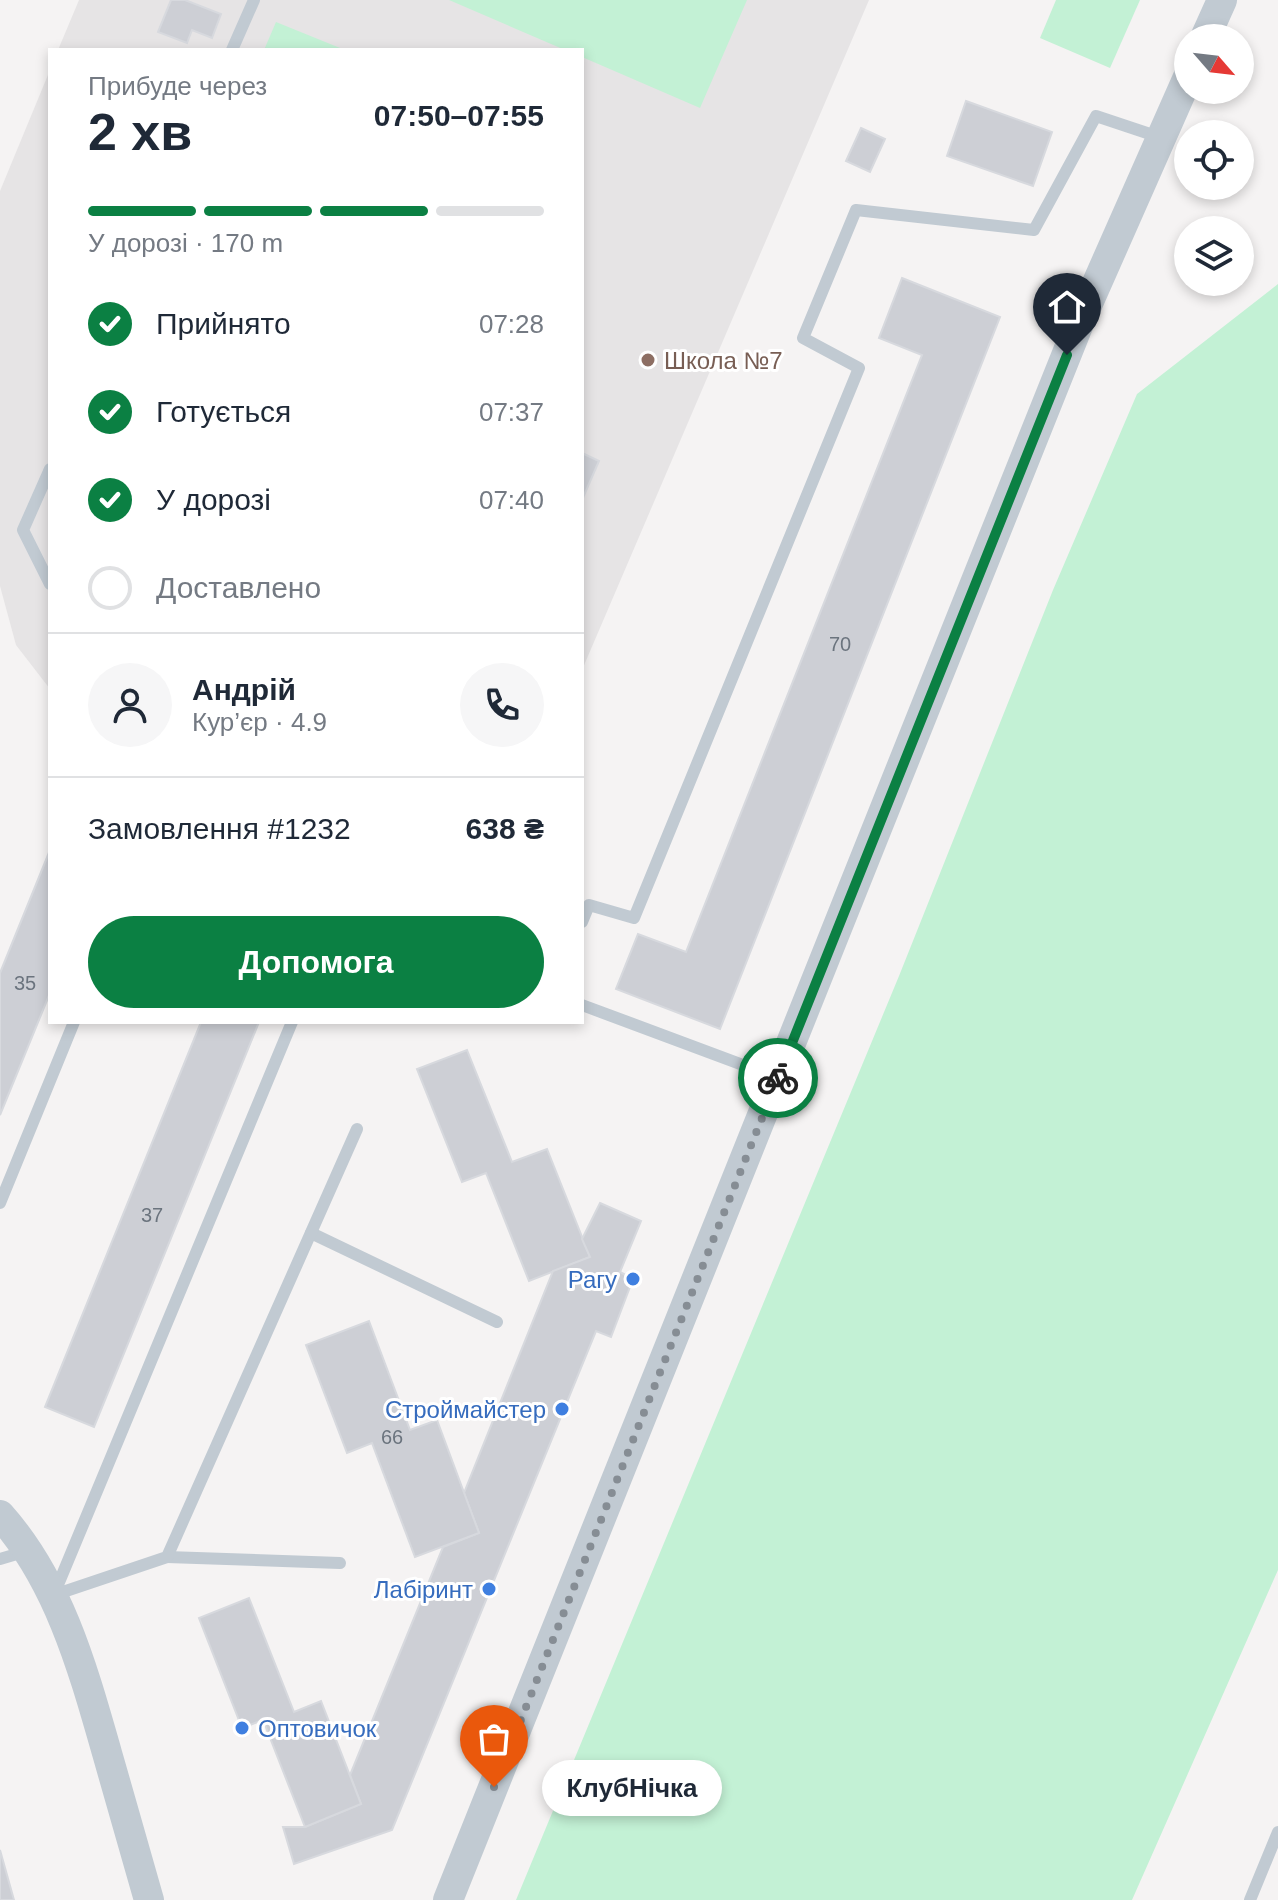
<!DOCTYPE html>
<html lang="uk">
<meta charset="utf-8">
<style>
:root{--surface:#fff;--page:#f6f6f7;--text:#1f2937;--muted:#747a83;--line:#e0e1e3;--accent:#0b8043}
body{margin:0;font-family:Arial,sans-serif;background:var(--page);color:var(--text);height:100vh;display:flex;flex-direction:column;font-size:30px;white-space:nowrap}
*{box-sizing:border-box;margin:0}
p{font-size:26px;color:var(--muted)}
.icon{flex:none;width:44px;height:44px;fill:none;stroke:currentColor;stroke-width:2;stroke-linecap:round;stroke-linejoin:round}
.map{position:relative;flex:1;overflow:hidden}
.sheet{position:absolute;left:48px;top:48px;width:536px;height:976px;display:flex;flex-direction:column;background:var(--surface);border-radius:0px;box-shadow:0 4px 12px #0003}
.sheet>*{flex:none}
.needle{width:52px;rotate:118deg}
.controls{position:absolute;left:1174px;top:24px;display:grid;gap:16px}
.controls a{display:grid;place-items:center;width:80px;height:80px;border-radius:50%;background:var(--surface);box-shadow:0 4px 12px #0003;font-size:40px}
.pin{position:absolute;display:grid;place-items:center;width:68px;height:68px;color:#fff;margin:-82px -34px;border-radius:50% 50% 50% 0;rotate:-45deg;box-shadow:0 0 8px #0007}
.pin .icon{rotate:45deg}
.courier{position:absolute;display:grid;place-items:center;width:80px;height:80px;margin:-40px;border:6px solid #0b8043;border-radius:50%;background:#fff;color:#222;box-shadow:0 2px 10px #0007}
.bubble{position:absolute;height:56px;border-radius:28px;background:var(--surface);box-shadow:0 4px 12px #0003;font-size:26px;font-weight:700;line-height:56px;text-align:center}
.headline em{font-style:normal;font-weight:700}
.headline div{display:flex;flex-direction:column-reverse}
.headline{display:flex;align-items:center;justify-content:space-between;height:136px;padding:0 40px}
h1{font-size:52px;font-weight:700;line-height:60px}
.bar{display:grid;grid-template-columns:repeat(4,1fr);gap:12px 8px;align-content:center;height:96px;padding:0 40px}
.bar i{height:10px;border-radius:6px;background:var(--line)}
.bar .active{background:var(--accent)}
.bar p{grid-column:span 4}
.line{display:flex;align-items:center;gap:20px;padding:0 40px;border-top:2px solid var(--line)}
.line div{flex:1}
.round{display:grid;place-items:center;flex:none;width:84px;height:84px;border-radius:42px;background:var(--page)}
ol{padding:0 40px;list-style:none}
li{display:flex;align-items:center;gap:24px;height:88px}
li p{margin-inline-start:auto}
li .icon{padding:8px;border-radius:50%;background:var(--accent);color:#fff;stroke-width:4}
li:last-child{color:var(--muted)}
li i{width:44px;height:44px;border:4px solid var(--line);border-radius:50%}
.primary-button{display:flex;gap:16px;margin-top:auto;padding:16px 40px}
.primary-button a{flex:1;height:92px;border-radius:48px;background:var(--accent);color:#fff;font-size:32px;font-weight:700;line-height:92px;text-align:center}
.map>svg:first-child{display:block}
</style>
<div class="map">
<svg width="1278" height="1900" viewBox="0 0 1278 1900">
<rect width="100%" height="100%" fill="#f5f3f3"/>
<!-- education -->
<g fill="#e6e4e5">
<path d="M 79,0 L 869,0 L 582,670 L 582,50 L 58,50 Z"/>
<path d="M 50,70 L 50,689 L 16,645 L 0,586 L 0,191 Z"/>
</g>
<!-- green -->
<g fill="#c3f1d5">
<path d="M 449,0 L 747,0 L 700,108 L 582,57 L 582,50 L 565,50 Z"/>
<path d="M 1056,0 L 1140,0 L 1110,68 L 1040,38 Z"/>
<path d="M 276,22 L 345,50 L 264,50 Z"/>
<path d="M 1278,284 L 1278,1570 L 1132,1900 L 516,1900 L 899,976 L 1053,590 L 1137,394 Z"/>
</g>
<!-- building -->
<g fill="#cdcfd5" stroke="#d7d9de" stroke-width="2">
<path d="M 171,0 L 185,0 L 221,14 L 212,38 L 192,30 L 187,43 L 158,32 Z"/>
<path d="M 966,101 L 1052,132 L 1033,186 L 947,156 Z"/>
<path d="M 861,128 L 885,139 L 870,172 L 846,161 Z"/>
<path d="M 902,278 L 1000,317 L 720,1029 L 616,989 L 638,934 L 686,952 L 922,355 L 879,338 Z"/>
<path d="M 582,453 L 599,461 L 582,500 Z"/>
<path d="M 50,850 L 50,993 L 0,1115 L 0,973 Z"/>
<path d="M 201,1022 L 259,1022 L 94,1427 L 45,1407 Z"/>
<path d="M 467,1050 L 512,1162 L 547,1149 L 590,1257 L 529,1281 L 486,1173 L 462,1182 L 417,1069 Z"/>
<path d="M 600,1203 L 641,1221 L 620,1272 L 633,1279 L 611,1337 L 596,1331 L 392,1830 L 294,1864 L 283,1827 L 305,1827 L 361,1804 L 350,1775 L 443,1547 L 479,1533 L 464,1493 L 553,1271 L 590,1257 L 582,1239 Z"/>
<path d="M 369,1321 L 410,1430 L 437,1420 L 479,1533 L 415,1557 L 372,1443 L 347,1453 L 306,1345 Z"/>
<path d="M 249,1598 L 294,1712 L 321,1701 L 361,1804 L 305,1827 L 263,1720 L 242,1728 L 199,1618 Z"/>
<path d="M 0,1850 L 14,1900 L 0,1900 Z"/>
</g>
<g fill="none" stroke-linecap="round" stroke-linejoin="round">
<!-- service -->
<g stroke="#c1cad2" stroke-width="12">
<path d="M 232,50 L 254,0"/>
<path d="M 50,469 L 23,530 L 50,584"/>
<path d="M 582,922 L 589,905 L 634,918 L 859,368 L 803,338 L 856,210 L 1034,230 L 1096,116 L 1159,137"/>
<path d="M 582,1005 L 778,1078"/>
<path d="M 0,1203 L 74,1022"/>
<path d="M 311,1233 L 497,1322"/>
<path d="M 167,1557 L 340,1563"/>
<path d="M 0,1559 L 27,1551"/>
<path d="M 55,1592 L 292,1022"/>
<path d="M 54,1595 L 167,1557 L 357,1129"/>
<path d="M 1250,1900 L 1278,1832"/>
</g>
<!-- tertiary -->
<g stroke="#c1cad2" stroke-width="30">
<path d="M 1205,38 L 1222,0"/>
<path d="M 0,1515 C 59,1581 83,1669 107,1753 C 121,1802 135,1851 149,1900"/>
<path d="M 448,1900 L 1078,326 L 1188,77"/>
</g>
</g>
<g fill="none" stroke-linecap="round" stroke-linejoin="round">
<!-- done -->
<path stroke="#868d94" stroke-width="8" stroke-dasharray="0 14.4" d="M 494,1787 L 778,1078"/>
<!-- route -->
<path stroke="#0b8043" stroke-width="10" d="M 778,1078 L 1067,355"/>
</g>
<!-- markers -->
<circle fill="#8d6e63" stroke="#fff" stroke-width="3" cx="648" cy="360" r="8"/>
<g fill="#3f7fe0" stroke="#fff" stroke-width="3">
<circle cx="633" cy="1279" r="8"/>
<circle cx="562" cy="1409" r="8"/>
<circle cx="489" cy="1589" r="8"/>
<circle cx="242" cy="1728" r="8"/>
</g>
<g text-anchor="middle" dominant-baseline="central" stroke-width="6" stroke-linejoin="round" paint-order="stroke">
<!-- number labels -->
<g font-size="20" fill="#6b747e">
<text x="840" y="644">70</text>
<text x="25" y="983">35</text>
<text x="152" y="1215">37</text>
<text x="392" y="1437">66</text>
</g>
<!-- education labels -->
<g font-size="24" fill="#785e54" stroke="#fff" text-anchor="start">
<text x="664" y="360">Школа №7</text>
</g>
<!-- shop labels -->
<g font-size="24" fill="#366cbe" stroke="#fff" text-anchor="end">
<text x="617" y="1279">Рагу</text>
<text x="546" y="1409">Строймайстер</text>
<text x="473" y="1589">Лабіринт</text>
<text x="258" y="1728" text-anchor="start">Оптовичок</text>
</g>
</g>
</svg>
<div class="controls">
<a><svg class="needle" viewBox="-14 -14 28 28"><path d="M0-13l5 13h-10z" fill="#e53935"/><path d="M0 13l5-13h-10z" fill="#747a83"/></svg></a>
<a><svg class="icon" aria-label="locate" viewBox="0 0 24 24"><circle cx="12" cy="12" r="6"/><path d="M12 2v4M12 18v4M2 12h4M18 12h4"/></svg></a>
<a><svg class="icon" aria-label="layers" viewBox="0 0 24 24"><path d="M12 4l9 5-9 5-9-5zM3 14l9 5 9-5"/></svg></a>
</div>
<div class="pin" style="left:494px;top:1787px;background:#ea580c"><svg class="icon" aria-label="bag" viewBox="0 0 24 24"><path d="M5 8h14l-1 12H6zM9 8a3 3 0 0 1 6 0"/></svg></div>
<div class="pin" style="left:1067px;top:355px;background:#1f2937"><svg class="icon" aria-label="home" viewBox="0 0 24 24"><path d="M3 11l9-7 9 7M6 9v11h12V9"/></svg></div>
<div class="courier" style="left:778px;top:1078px"><svg class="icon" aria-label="bike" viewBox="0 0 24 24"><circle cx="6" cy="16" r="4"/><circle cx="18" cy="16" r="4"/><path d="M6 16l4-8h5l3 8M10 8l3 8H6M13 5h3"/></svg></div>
<div class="bubble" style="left:542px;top:1760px;width:180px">КлубНічка</div>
<section class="sheet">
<div class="headline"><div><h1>2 хв</h1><p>Прибуде через</p></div><em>07:50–07:55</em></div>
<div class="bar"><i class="active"></i><i class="active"></i><i class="active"></i><i></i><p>У дорозі · 170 m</p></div>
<ol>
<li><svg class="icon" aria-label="check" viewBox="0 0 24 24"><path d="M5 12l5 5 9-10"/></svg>Прийнято<p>07:28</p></li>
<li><svg class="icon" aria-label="check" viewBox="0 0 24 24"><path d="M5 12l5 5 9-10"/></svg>Готується<p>07:37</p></li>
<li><svg class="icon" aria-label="check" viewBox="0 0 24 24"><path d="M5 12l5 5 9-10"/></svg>У дорозі<p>07:40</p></li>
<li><i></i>Доставлено</li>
</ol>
<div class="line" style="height:144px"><a class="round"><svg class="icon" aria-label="person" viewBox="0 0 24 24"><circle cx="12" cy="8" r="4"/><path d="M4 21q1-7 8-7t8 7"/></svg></a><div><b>Андрій</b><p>Кур’єр · 4.9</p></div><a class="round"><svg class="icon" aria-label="phone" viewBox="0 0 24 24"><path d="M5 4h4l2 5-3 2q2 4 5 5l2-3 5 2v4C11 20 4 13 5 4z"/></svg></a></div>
<div class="line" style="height:104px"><div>Замовлення #1232</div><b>638 ₴</b></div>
<div class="primary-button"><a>Допомога</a></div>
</section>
</div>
